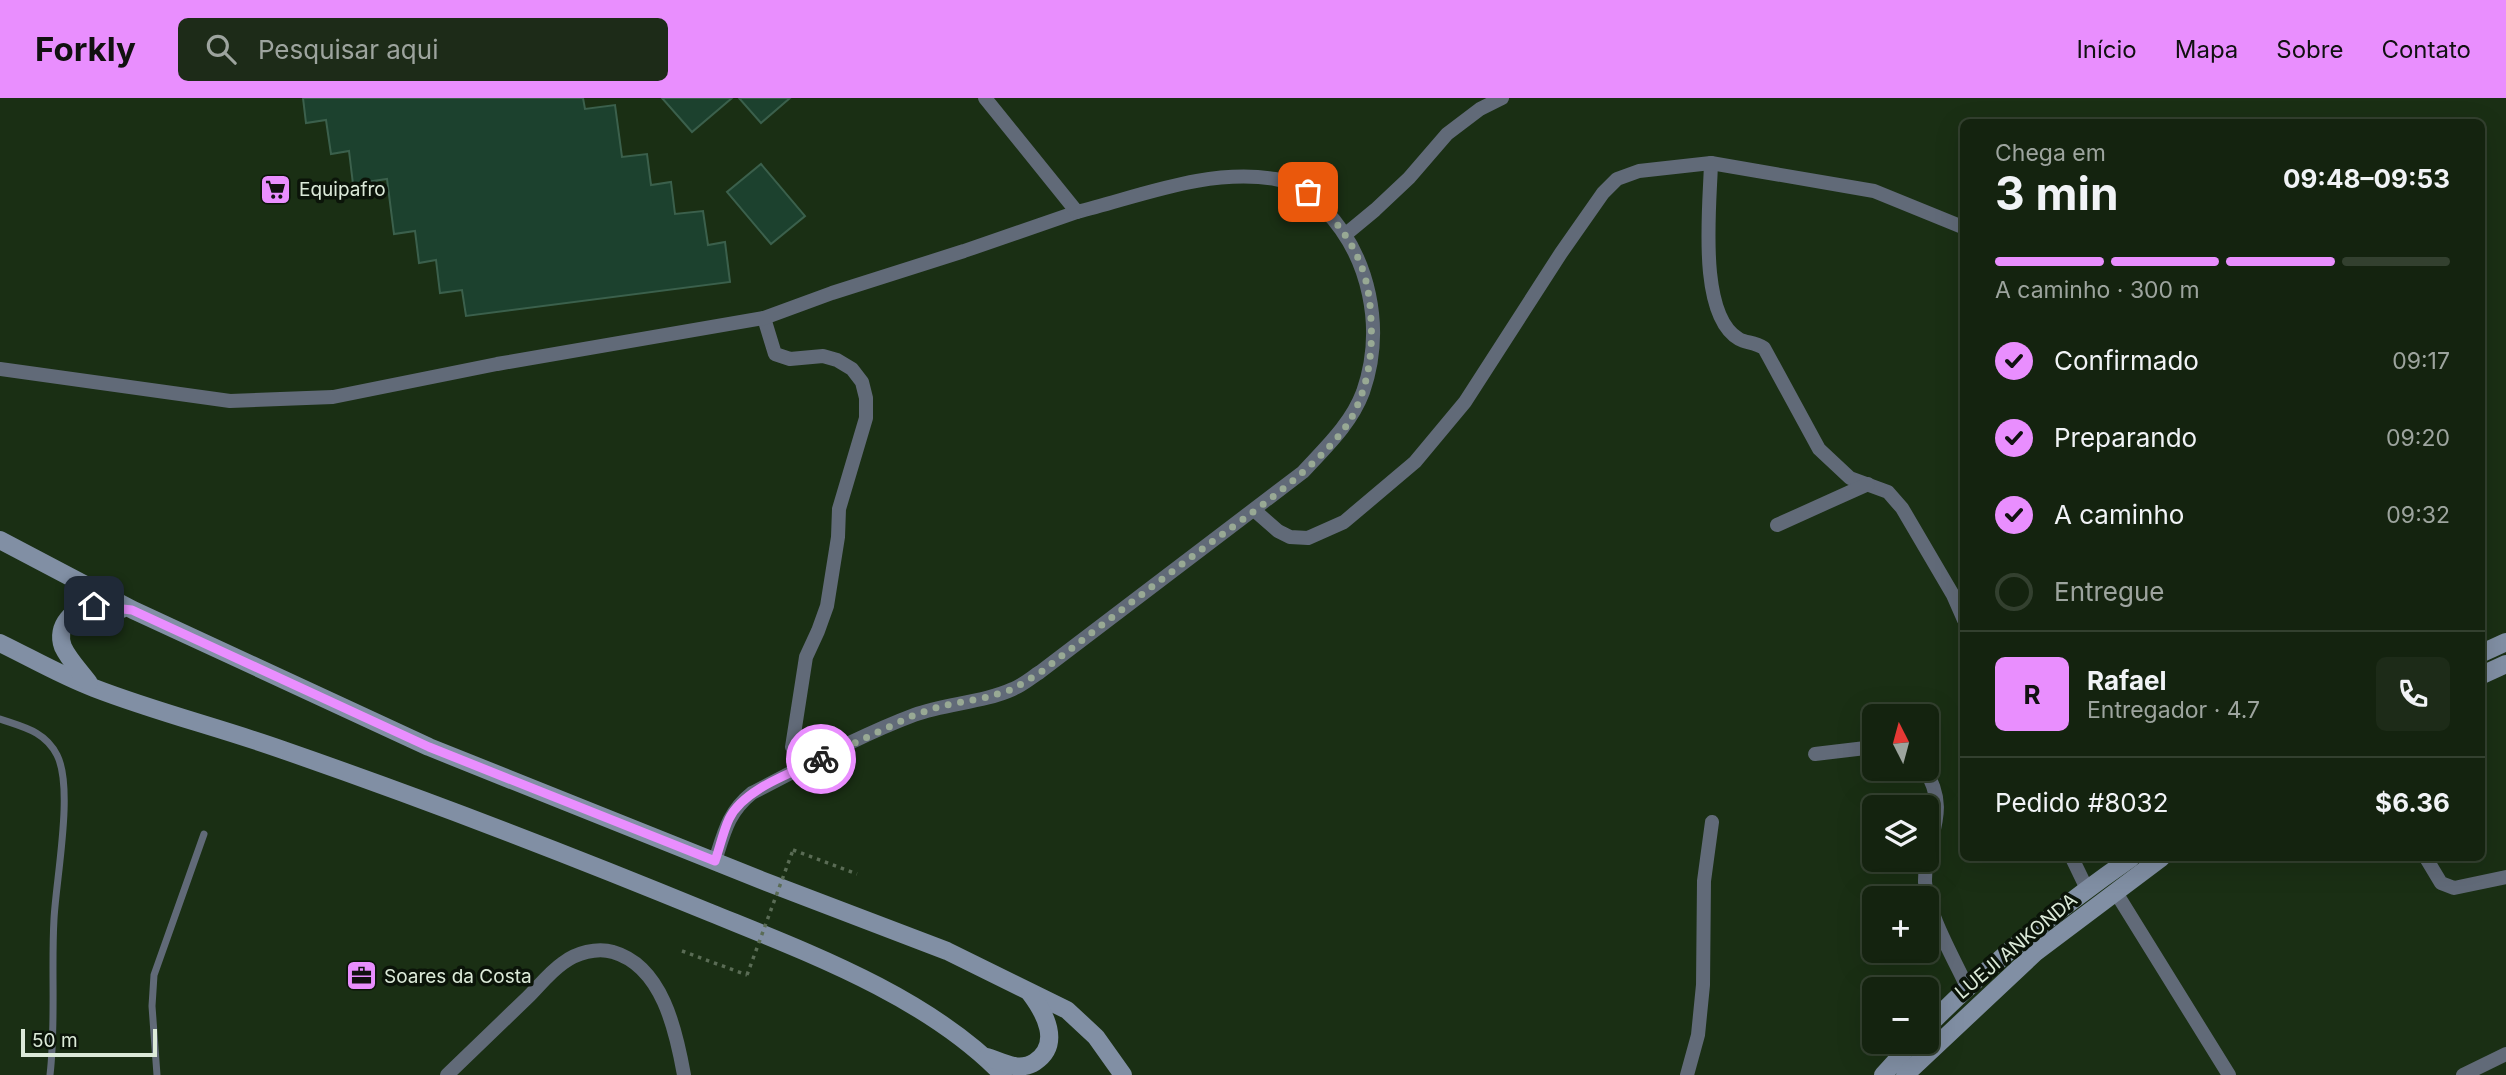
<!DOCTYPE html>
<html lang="pt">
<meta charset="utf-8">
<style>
:root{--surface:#14230f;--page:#1d2b18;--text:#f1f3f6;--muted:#9da49e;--line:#33402f;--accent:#e98efe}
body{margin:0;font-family:Inter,sans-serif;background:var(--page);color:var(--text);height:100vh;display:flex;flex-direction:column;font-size:26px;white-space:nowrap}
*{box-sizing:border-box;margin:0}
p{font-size:23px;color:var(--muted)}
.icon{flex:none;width:38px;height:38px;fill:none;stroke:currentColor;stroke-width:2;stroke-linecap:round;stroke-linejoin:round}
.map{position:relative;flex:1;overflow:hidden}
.panel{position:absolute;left:1960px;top:21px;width:525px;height:742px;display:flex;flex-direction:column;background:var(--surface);border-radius:10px;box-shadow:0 7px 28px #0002,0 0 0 2px var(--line)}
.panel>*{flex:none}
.needle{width:46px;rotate:354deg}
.controls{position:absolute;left:1862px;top:606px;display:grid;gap:14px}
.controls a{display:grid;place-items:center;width:77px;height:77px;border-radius:10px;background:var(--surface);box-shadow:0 7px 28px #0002,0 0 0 2px var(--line);font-size:35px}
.scale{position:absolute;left:21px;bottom:18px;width:136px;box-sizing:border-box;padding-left:7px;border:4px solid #dcead9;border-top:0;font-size:19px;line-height:24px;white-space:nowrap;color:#dcead9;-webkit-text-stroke:5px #0b1409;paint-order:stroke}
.pin{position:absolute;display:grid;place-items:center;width:60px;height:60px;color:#fff;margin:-30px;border-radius:14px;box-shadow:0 4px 10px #0006}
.courier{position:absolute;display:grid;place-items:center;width:70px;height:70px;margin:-35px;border:5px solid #e98efe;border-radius:50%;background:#fff;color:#222;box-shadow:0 2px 9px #0007}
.headline em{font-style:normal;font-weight:700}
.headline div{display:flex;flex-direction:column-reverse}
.headline{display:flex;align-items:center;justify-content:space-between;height:119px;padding:0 35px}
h1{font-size:46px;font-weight:700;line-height:52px}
.bar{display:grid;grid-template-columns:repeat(4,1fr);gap:10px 7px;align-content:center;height:84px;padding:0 35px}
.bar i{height:9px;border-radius:5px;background:var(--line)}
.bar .on{background:var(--accent)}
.bar p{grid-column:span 4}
.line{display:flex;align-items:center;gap:18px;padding:0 35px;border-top:2px solid var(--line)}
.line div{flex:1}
.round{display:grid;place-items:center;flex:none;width:74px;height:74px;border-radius:10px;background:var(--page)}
ol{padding:0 35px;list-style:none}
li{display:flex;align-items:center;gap:21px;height:77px}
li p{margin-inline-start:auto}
li .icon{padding:7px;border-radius:50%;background:var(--accent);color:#111;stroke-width:4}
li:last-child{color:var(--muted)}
li i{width:38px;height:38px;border:4px solid var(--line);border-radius:50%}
header{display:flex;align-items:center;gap:42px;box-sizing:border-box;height:98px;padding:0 35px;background:var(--accent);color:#111}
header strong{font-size:33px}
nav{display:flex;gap:38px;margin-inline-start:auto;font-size:24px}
.search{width:490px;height:63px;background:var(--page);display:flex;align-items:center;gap:18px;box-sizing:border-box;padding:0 24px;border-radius:10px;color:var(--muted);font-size:26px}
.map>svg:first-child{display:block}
</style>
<header>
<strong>Forkly</strong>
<div class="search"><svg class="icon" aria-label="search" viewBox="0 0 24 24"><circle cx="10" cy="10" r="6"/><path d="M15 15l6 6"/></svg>Pesquisar aqui</div>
<nav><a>Início</a><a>Mapa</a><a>Sobre</a><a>Contato</a></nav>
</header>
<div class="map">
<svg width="2506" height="977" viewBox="0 0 2506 977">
<rect width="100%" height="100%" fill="#1a2f14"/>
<!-- building -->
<g fill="#1c412e" stroke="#3b604c" stroke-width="2">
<path d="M 303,0 L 583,0 L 585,11 L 615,7 L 622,59 L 647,56 L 651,87 L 671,84 L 675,116 L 703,113 L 708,147 L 725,144 L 730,184 L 466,218 L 462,192 L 440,195 L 436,162 L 419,165 L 415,133 L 394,136 L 387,81 L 353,86 L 349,53 L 331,56 L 326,22 L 306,25 Z"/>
<path d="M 662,0 L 732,0 L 692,34 Z"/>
<path d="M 739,0 L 790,0 L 761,25 Z"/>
<path d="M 761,66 L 805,118 L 771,146 L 727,94 Z"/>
</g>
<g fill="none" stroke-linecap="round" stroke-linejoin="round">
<!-- path -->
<g stroke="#5a6c55" stroke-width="3.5" stroke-dasharray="3.5 5" stroke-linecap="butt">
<path d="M 793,752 L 857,776"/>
<path d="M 682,853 L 747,877"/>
</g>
<!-- lane -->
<g stroke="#616a78" stroke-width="7">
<path d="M 0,621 C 23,629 45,633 57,657 C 74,690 56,781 54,821 C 51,873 56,925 50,977"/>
<path d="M 157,977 L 152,908 L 154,877 L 204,736"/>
</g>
<!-- street -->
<g stroke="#616a78" stroke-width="14">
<path d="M 1711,65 C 1710,107 1697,217 1739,241 C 1746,245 1754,244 1764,250 L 1819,351 L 1850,380 L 1888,394 L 1902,410 L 1953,497 L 1964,522"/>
<path d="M 1346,136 L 1375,112 L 1409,80 L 1447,36 L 1480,11 L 1502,0"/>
<path d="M 764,220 L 775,256 L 790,261 L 823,258 L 837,262 L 852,271 L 862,284 L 866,300 L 866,320 L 839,411 L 838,439 L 827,508 L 818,533 L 806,559 L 792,649"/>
<path d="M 0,271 L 230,303 L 333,299 L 497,266 L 764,220 L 832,195 L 964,153 L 1077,114"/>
<path d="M 1254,412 L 1278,433 L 1290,439 L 1308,440 L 1344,424 L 1415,364 L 1465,304 L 1561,155 L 1603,95 L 1617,81 L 1639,73 L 1711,65 L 1874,93 L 1960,128"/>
<path d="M 1777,427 L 1868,386"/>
<path d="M 1815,656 L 1874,649"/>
<path d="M 1924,670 C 1953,715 1924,740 1925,784 C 1927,814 1954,861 1967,889"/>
<path d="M 2072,760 L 2087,791"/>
<path d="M 2426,760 L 2441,785 L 2454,790 L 2506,779"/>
<path d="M 715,763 C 724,735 728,714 752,695 C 805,668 858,638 914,617 C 946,605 982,605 1013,591 C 1023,587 1032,579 1040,574 L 1303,374 C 1326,349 1351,326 1363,294 C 1385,231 1370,158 1324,111 C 1310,97 1295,84 1275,81 C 1208,70 1141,98 1077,114 L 985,0"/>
<path d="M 2115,793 L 2229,977"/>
<path d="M 447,977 C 474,951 501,925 528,899 C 539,888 550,874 563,865 C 576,855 597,849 613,854 C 662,868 676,932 684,977"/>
<path d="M 1687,977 L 1698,937 L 1703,887 L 1704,783 L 1712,724"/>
<path d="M 2463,977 L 2506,956"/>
</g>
<!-- secondary -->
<g stroke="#818fa4" stroke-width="18">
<path d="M 0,442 L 133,512 L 429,649 L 761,782 L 947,853 L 1067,912 L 1096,939 L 1123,977"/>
<path d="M 0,545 C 31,560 62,578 94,590 C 156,614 221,630 283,652 C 427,702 570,757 711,815 C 809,855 928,899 1003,977"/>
<path d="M 2482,555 L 2506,544"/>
<path d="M 2482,577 L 2506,566"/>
<path d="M 89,585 C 81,574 69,562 63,549 C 55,528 73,509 95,508 C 103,507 113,510 122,511"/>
<path d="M 1927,929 C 1989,866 2058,811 2131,760"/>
<path d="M 987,959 C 996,962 1005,966 1014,968 C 1021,969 1029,968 1035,964 C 1062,946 1045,915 1030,895"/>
<path d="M 1883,977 L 1914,943"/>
<path d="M 1905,977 L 2036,854 L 2161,760"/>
</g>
<!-- path-bridge -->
<path stroke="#5a6c55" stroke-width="3.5" stroke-dasharray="3.5 5" stroke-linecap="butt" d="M 747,877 L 793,752"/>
</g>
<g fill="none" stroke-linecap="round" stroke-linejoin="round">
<!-- done -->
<path stroke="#98a994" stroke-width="7" stroke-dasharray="0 12.6" d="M 821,661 L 912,618 L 941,608 L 988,599 L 1013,591 L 1041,574 C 1094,533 1147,492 1201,452 C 1245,419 1330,363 1354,315 C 1368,286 1373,255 1371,222 C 1369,163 1348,135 1308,94"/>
<!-- route -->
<path stroke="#e98efe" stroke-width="9" d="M 94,508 L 132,512 L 429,649 L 715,763 C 720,749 723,734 729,721 C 743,691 792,675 821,661"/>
</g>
<!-- icons -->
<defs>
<symbol id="supermarket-square" viewBox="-11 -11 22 22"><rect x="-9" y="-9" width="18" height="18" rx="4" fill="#e98efe" stroke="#0b1409"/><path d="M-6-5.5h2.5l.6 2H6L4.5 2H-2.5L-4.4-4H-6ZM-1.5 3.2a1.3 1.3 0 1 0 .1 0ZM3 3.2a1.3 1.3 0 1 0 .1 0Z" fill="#111"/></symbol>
<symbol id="office-square" viewBox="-11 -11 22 22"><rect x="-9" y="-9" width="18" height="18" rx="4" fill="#e98efe" stroke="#0b1409"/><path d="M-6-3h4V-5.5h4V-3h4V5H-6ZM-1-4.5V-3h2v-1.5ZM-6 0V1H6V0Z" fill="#111"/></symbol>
</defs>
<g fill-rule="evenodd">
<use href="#supermarket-square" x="258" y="74" width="35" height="35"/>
<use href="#office-square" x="344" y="860" width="35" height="35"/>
</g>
<g text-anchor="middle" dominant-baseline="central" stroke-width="7" stroke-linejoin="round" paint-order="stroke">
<!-- poi labels -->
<g font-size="19" fill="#dcead9" stroke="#0b1409" text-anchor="start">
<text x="299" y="91">Equipafro</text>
<text x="384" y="878">Soares da Costa</text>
</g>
<!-- street labels -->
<g font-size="19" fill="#dcead9" stroke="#0b1409">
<text transform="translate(2016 848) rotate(-40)">LUEJI ANKONDA</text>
</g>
</g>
</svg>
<div class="controls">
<a><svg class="needle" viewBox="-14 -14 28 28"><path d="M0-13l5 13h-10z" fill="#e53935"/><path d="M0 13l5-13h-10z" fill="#9da49e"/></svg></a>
<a><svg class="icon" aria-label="layers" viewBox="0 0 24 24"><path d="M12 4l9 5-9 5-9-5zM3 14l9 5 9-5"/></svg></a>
<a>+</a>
<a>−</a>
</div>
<div class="scale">50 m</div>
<div class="pin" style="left:1308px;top:94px;background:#ea580c"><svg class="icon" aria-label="bag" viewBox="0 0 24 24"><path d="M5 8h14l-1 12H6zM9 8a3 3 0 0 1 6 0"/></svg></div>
<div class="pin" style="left:94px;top:508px;background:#1f2937"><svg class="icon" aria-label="home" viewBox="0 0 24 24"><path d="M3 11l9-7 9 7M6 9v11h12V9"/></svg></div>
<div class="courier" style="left:821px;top:661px"><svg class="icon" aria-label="bike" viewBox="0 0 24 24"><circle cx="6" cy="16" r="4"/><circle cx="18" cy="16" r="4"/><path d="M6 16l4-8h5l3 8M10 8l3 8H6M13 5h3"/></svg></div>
<section class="panel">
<div class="headline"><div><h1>3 min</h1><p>Chega em</p></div><em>09:48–09:53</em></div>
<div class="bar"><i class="on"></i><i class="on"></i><i class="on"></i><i></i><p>A caminho · 300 m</p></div>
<ol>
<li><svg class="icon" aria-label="check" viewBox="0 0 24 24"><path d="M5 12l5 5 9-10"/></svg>Confirmado<p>09:17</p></li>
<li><svg class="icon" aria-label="check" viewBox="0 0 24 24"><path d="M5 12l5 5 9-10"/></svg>Preparando<p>09:20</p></li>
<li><svg class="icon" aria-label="check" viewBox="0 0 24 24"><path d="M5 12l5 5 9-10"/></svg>A caminho<p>09:32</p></li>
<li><i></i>Entregue</li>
</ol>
<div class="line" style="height:126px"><b class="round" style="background:var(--accent);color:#111">R</b><div><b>Rafael</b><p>Entregador · 4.7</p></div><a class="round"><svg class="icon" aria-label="phone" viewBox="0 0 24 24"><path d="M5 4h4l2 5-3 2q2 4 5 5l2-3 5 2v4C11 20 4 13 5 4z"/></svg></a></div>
<div class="line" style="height:91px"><div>Pedido #8032</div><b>$6.36</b></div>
</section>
</div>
